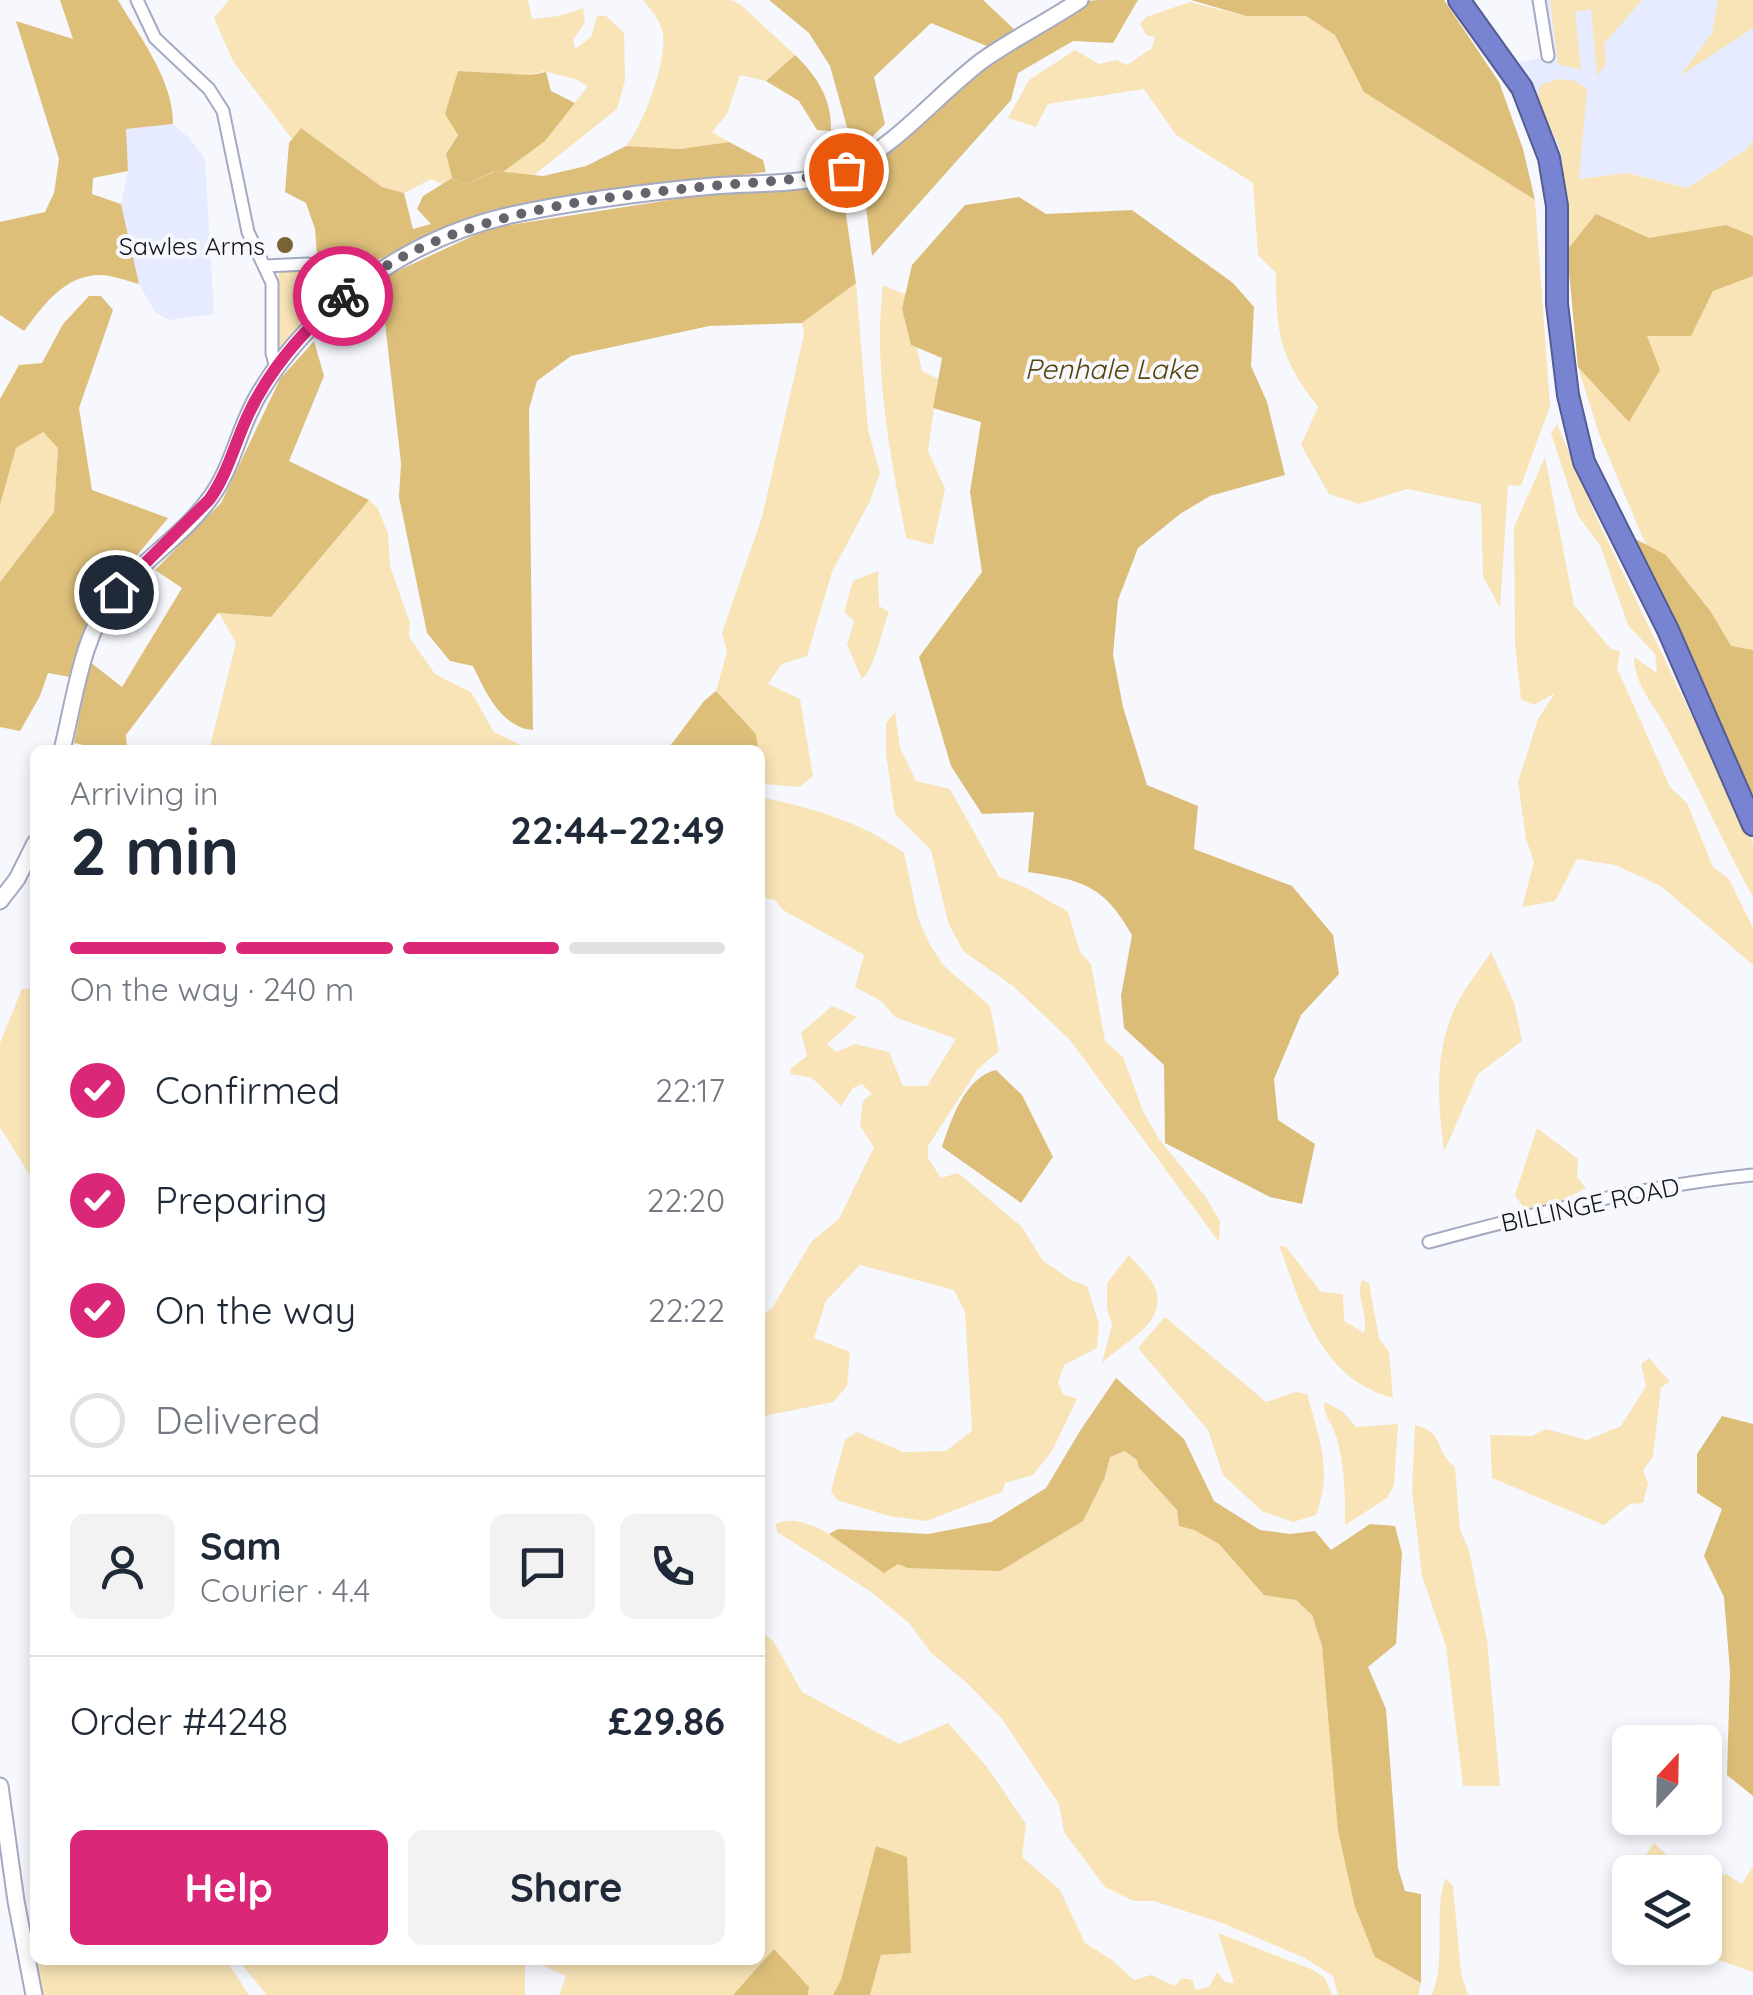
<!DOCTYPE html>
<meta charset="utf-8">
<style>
:root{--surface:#fff;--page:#f2f2f3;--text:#1f2937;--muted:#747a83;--line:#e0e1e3;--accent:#db2777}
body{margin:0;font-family:Quicksand,sans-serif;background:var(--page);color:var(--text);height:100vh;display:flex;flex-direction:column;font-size:38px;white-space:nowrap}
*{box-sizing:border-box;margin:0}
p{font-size:32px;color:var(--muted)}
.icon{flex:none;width:55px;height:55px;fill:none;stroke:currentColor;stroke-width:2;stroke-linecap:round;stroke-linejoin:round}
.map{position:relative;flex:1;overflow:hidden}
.panel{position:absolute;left:30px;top:745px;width:735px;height:1220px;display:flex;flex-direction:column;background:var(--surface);border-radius:15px;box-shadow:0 5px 15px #0003}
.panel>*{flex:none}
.needle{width:65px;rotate:22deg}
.tools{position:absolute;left:1612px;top:1725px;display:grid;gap:20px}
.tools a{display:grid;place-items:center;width:110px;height:110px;border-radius:15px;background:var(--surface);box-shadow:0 5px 15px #0003;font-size:50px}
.pin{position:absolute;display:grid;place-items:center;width:85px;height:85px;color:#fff;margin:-42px;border:5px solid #fff;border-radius:50%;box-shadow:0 2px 10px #0007}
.courier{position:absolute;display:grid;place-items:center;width:100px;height:100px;margin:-50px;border:8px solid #db2777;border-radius:50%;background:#fff;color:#222;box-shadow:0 2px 12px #0007}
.head em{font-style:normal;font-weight:800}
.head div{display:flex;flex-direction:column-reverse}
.head{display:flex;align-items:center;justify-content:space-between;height:170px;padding:0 40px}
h1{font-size:65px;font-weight:800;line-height:75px}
.bar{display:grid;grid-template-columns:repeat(4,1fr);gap:15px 10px;align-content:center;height:120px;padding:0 40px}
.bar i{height:12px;border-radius:8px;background:var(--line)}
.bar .selected{background:var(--accent)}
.bar p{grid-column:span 4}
.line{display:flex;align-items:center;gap:25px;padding:0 40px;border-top:2px solid var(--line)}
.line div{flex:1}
.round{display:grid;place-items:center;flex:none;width:105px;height:105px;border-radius:15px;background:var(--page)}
ol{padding:0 40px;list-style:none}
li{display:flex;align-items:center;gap:30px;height:110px}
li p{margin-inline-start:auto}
li .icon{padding:10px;border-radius:50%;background:var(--accent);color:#fff;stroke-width:4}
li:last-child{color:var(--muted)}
li i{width:55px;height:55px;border:5px solid var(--line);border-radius:50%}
.action{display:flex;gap:20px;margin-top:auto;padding:20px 40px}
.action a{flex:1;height:115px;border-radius:15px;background:var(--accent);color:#fff;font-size:40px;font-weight:800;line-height:115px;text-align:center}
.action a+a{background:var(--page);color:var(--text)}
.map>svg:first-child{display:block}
</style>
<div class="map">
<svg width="1753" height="1995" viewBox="0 0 1753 1995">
<rect width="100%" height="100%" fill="#f7f8fd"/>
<!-- built -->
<g fill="#e7ebff">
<path d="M 1539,0 L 1753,0 L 1753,140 L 1746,150 L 1687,188 L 1628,173 L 1567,181 L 1549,158 L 1516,63 L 1548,56 Z"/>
<path d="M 173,124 L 190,139 L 205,159 L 214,314 L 169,320 L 155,312 L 139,284 L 121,204 L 128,171 L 125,129 Z"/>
</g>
<!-- green -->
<g fill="#f8e4b7">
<path d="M 229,0 L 528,0 L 532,19 L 559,16 L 583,8 L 585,22 L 573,40 L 575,49 L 591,37 L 597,16 L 606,16 L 624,33 L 625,80 L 617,109 L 534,175 L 503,172 L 545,141 L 588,86 L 575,79 L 543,71 L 531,75 L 458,71 L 458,134 L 446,154 L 452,178 L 442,184 L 431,179 L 404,193 L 382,187 L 301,128 L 292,139 L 233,61 L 214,18 Z"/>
<path d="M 643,0 L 731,0 L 741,5 L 795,55 L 766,81 L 740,75 L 727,114 L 712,132 L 729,142 L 680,149 L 626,146 C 643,126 667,62 663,34 C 661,20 651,10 643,0 Z"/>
<path d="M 1550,0 L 1642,0 L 1604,44 L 1606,64 L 1597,76 L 1591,9 L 1575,12 L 1581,70 L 1558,64 Z"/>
<path d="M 1718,0 L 1753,0 L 1753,28 L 1680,76 L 1712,33 Z"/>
<path d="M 1190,2 L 1246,16 L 1306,16 L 1335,35 L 1365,92 L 1535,200 L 1550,406 L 1521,486 L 1508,485 L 1500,608 L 1483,576 L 1481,504 L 1407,489 L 1359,504 L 1329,494 L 1301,445 L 1318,407 C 1280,358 1276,335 1276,273 L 1258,255 L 1253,183 L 1176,135 L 1144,89 L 1048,104 L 1036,127 L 1008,118 L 1029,80 L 1075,50 L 1099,64 L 1116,60 L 1127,65 L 1152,48 L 1155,37 L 1146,35 L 1140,24 L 1146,17 Z"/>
<path d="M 1559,79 L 1575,81 L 1587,89 L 1579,179 L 1628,173 L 1687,188 L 1746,150 L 1753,140 L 1753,748 L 1642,536 L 1599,434 L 1578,367 L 1567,250 L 1567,192 L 1563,193 C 1561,180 1564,165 1561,153 C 1557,130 1529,109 1541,85 Z"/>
<path d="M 296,269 L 344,278 L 350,282 L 273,359 L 273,293 L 279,273 Z"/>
<path d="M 856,283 L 868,430 L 880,473 L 870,501 L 832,572 L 807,656 L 782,664 L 768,684 L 800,699 L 813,776 L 800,787 L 762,784 L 756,734 L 716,691 L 727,652 L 722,633 L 762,517 L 804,334 L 802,323 Z"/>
<path d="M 883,285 L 906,295 L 902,309 L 911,345 L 917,348 L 922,371 L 938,379 L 928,451 L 945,489 L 933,545 L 906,538 C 890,453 873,371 883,285 Z"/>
<path d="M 1557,424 L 1597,519 L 1753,843 L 1753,897 C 1722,841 1697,783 1666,727 C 1653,703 1635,686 1634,657 L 1657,673 L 1655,654 L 1628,625 L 1600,545 L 1578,516 L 1551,433 Z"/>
<path d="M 42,432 L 58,447 L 54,512 L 0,582 L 0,505 L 16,448 Z"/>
<path d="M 1545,457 L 1574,605 L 1611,649 L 1620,651 L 1617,668 L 1670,787 L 1687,803 L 1713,867 L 1729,879 L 1753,928 L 1753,965 L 1661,886 L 1615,865 L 1577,859 L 1555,901 L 1522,907 L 1534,862 L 1526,839 L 1518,782 L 1538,719 L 1555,693 L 1534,705 L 1521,699 L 1515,644 L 1514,527 Z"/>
<path d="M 369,500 L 377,507 L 388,533 L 390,566 L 410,623 L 409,637 L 435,674 L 471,692 L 494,732 L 531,750 L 209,750 L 236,643 L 219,613 L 271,617 Z"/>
<path d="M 878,571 L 879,606 L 889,612 C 881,632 876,666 862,679 L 847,645 L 854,621 L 844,612 L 853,581 Z"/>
<path d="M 895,712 L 900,748 L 916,781 L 950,789 L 999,877 L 1027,888 L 1068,912 L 1080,952 L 1091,964 L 1105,1041 L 1123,1057 L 1143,1111 L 1159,1139 L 1205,1196 L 1220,1221 L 1219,1242 L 1070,1040 L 1013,986 L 963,951 L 948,922 L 931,850 L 895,814 L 886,755 L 886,723 Z"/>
<path d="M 760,797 C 810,807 863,822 904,853 L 918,918 L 930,945 L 944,966 L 990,1006 L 999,1051 L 978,1069 L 928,1146 L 928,1158 L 941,1178 L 958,1173 L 1022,1227 L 1043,1261 L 1073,1281 L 1087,1286 L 1099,1324 L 1097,1348 L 1064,1365 L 1058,1382 L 1063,1394 L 1077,1399 L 1052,1451 L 1033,1475 L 1005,1483 L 1002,1492 L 926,1521 L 889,1516 L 837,1500 L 831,1491 L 845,1440 L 857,1432 L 903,1452 L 946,1451 L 972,1431 L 965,1312 L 954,1290 L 860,1265 L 826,1301 L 814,1338 L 850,1352 L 847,1386 L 833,1402 L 760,1417 L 760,1317 L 772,1308 L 812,1241 L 839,1219 L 874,1147 L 860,1126 L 863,1101 L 872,1094 L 862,1084 L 853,1088 L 841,1106 L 812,1078 L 791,1074 L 790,1069 L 807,1056 L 801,1033 L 832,1006 L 857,1017 L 827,1044 L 836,1052 L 855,1044 L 889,1052 L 903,1086 L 927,1086 L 956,1039 L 895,1017 L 881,1001 L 855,987 L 864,955 L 783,910 L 775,900 L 760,897 Z"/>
<path d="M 1491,952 L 1514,1002 L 1522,1041 L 1478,1074 L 1444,1152 C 1438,1104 1434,1058 1453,1012 C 1462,991 1479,971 1491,952 Z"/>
<path d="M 35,988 L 35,1184 L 0,1127 L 0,1043 L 22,989 Z"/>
<path d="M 1537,1128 L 1578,1159 L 1577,1177 L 1586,1188 L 1563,1200 L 1525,1210 L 1515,1195 Z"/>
<path d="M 1279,1245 L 1286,1247 L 1321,1292 L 1343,1294 L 1344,1321 L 1364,1333 C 1369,1315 1355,1296 1362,1280 L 1369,1283 L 1379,1338 L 1389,1352 L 1393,1398 C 1320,1378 1302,1308 1279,1245 Z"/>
<path d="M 1129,1255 C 1137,1265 1150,1276 1155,1288 C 1169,1323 1122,1343 1102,1363 L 1112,1325 L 1107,1308 L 1107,1283 Z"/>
<path d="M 1165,1317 L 1266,1402 L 1296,1392 L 1307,1394 C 1319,1438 1333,1470 1316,1515 L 1293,1522 L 1262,1511 L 1223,1475 L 1208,1430 L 1138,1348 Z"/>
<path d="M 1649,1358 L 1670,1382 L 1661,1387 L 1653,1457 L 1643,1470 L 1648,1483 L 1643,1503 L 1630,1504 L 1604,1525 L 1492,1478 L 1490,1435 L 1532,1436 L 1546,1429 L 1587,1440 L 1621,1426 L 1646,1386 L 1641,1364 Z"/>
<path d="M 1324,1402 L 1342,1411 L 1356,1427 L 1398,1424 L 1394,1485 L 1387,1498 L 1345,1525 C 1346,1499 1344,1456 1335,1433 C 1330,1420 1324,1416 1324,1402 Z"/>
<path d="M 1415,1425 C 1445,1432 1434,1451 1455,1467 L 1460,1530 L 1469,1550 L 1487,1640 L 1500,1786 L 1463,1786 L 1446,1646 L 1422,1576 L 1412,1490 Z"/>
<path d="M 1125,1451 L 1138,1460 L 1139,1468 L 1177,1510 L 1179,1526 L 1194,1530 L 1219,1544 L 1264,1594 L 1296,1600 L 1312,1615 L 1322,1646 L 1375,1957 L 1421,1983 L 1418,1995 L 1338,1995 L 1333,1976 L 1303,1957 L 1222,1923 L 1154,1901 L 1134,1901 L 1105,1887 L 1064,1832 L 1059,1804 L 1002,1719 L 966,1682 L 931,1653 L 910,1624 L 870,1591 L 777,1532 L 776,1524 C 806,1508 859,1555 884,1572 L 898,1563 L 1105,1477 L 1110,1456 Z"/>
<path d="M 760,1631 L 774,1642 L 802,1692 L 899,1744 L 948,1723 L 987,1767 L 1026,1824 L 1022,1857 L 1060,1890 L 1085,1943 L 1112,1960 L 1134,1980 L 1151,1975 L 1175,1986 L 1182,1978 L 1193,1980 L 1195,1990 L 1209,1987 L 1217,1972 L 1225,1982 L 1234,1983 L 1218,1933 L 1311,1969 L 1325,1978 L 1332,1995 L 870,1995 L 881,1955 L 911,1953 L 877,1846 L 841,1981 L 833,1995 L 808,1995 L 809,1987 L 774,1950 L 733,1995 L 559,1995 L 566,1976 L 531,1960 L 760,1960 Z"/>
<path d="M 1654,1843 L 1670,1858 L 1665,1872 L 1634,1872 Z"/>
<path d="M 1753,1866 L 1753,1972 L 1684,1948 L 1705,1948 L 1705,1882 L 1726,1874 L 1742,1884 Z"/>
<path d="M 1445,1878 L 1453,1886 L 1461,1973 L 1468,1995 L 1432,1995 C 1447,1957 1433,1916 1445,1878 Z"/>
<path d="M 32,1884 L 35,1884 L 35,1960 L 226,1960 L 249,1995 L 40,1995 L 29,1944 Z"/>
<path d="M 238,1960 L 525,1960 L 525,1995 L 267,1995 Z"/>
</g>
<!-- forest -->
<g fill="#ddbf7a">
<path d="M 60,0 L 118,0 C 139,36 174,81 173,124 L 126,129 L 128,171 L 93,178 L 92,194 L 121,204 L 139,284 C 127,281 112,275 100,275 C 64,275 43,306 24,331 L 0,315 L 0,222 L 45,212 L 54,193 L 59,159 L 16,21 L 73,39 Z"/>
<path d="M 769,0 L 983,0 L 1014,29 L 989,47 L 931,23 L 874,77 L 885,124 L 863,146 L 852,145 L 830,66 L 809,33 Z"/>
<path d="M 1100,0 L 1138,0 L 1113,43 L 1073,41 L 1018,73 L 1011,100 L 872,256 L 863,182 L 871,162 L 985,69 L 1086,1 Z"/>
<path d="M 1191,0 L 1444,0 L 1499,82 L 1523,149 L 1535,200 L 1364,92 L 1335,35 L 1306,16 L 1246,16 Z"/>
<path d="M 795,55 C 817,76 832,99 831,131 L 817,130 L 799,101 L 766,81 Z"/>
<path d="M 301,128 L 382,187 L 404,193 L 413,229 L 431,224 L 417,209 L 423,196 L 452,178 L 467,184 L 495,171 L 543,176 L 586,166 L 626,146 L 680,149 L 729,142 L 763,160 L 766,172 L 593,195 L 442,234 L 362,266 L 317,255 L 315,229 L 306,203 L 285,192 L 289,143 Z"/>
<path d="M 829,186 L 843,195 L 856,283 L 802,323 L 709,326 L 571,356 L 537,381 L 529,409 L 533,730 C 501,727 486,693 473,666 L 450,661 L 427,633 L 399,497 L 401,463 L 380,279 L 490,228 L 714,193 Z"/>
<path d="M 1596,214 L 1649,238 L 1726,225 L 1753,236 L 1753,276 L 1713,291 L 1691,336 L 1647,336 L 1660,370 L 1629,422 L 1578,367 L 1567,250 Z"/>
<path d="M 89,296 L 101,296 L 113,310 L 79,408 L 92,490 L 168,518 L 114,583 L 89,625 L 70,677 L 48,673 L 40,696 L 20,731 L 0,727 L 0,582 L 54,512 L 58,448 L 43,432 L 16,448 L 0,505 L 0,399 L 19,365 L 42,363 L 63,324 Z"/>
<path d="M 314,341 L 324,376 L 289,461 L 369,500 L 271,617 L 218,613 L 126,735 L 127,750 L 108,750 L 74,743 L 90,662 L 122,687 L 182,588 L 155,570 L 221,503 L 280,379 Z"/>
<path d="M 1622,532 L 1666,555 L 1711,612 L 1731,646 L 1753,650 L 1753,796 Z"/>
<path d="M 716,691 L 756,734 L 758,750 L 667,750 L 704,701 Z"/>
<path d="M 996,1070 L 1022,1095 L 1053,1157 L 1021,1203 L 942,1147 C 951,1120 965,1077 996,1070 Z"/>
<path d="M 1116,1378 L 1184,1439 L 1214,1501 L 1260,1530 L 1290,1534 L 1315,1531 L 1331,1550 L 1370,1524 L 1395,1526 L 1402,1553 L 1396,1644 L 1368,1667 L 1386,1709 L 1398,1868 L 1405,1891 L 1421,1894 L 1421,1983 L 1375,1957 L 1355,1907 L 1338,1831 L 1322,1646 L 1312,1615 L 1296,1600 L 1264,1595 L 1219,1544 L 1194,1530 L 1179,1526 L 1177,1510 L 1139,1468 L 1137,1460 L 1125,1451 L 1110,1457 L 1105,1477 L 1083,1521 L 1000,1571 L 908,1568 L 898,1564 L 884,1573 L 829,1534 L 838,1529 L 928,1534 L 991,1522 L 1046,1488 L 1080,1431 Z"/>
<path d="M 876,1846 L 907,1857 L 911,1953 L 881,1955 L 870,1995 L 833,1995 L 841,1980 Z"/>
<path d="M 774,1949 L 809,1987 L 808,1995 L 733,1995 Z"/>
</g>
<!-- water -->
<g fill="#dbbd78">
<path d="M 458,71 L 531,75 L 546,72 L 551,91 L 575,103 L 545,141 L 503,172 L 494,171 L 467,184 L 452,178 L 446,154 L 458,135 L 445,114 Z"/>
<path d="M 1019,197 L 1046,214 L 1132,210 L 1233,283 L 1254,307 L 1251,366 L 1267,402 L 1285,475 L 1210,496 L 1180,514 L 1138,548 L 1118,600 L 1113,655 L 1123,707 L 1147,785 L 1198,806 L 1194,849 L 1292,886 L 1333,935 L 1339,974 L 1301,1015 L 1274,1079 L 1278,1120 L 1315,1144 L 1302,1204 L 1270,1197 L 1165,1143 L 1164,1065 L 1124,1028 L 1121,996 L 1132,935 C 1104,885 1082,880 1028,872 L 1034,812 L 982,814 L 951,766 L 919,657 L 982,572 L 970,492 L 981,422 L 933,408 L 942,358 L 911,345 L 902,309 L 912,265 L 965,205 Z"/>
<path d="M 1722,1416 L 1753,1424 L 1753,1796 L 1727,1775 L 1730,1671 L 1724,1597 L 1704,1556 L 1722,1509 L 1697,1493 L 1697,1454 Z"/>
</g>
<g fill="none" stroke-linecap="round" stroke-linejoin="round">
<defs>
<g id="street">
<path d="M 137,0 L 155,38 L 209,89 L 223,111 L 248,232 L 272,283 L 272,353 L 276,368"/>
<path d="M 1539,0 L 1548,56"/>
<path d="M 265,266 L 308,264 L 365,280"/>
<path d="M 1429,1242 C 1536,1213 1642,1186 1753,1175"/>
</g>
<g id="secondary">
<path d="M 62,750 C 75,699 81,636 115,594 C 144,559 185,534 211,497 C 233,467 239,427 259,394 C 311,306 411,237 511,215 C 577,201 646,192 713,186 C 756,182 808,187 848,168 C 895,147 941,91 983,60 C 1014,38 1049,21 1080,0"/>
<path d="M 0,901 L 17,879 L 35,843"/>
<path d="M 0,1786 L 16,1901 L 34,1995"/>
</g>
<path id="highway" d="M 1459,0 L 1522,88 L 1549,158 L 1557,206 L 1557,304 L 1568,395 L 1584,462 L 1668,630 L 1753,825"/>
</defs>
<!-- street casing -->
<use href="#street" stroke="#a5aac3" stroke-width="15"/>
<!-- secondary casing -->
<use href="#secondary" stroke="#a5aac3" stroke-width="19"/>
<!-- highway casing -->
<use href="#highway" stroke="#555c92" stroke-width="24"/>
<!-- street -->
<use href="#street" stroke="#fff" stroke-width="11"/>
<!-- secondary -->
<use href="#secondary" stroke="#fff" stroke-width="15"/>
<!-- highway -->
<use href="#highway" stroke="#7883d1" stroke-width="20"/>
</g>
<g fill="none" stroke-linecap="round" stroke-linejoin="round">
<!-- done -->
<path stroke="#63646c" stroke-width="10" stroke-dasharray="0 18" d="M 343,296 C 445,213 584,199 710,186 C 756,182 801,181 846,170"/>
<!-- route -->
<path stroke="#db2777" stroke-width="12" d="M 116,592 L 209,500 C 228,474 235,442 249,413 C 270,369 306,328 343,296"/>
</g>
<!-- markers -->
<circle fill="#786332" stroke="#f7f8fd" stroke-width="4" cx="285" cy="245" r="10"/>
<g text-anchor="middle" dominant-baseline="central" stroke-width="8" stroke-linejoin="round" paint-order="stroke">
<!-- poi labels -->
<g font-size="25" fill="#13151e" stroke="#f7f8fd" text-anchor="end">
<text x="265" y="245">Sawles Arms</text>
</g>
<!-- street labels -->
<g font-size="25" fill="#13151e" stroke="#f7f8fd">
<text transform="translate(1590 1204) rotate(-12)">BILLINGE ROAD</text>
</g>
<!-- water labels -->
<g font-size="28" font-style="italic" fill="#57430b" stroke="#f7f8fd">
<text x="1111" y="368">Penhale Lake</text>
</g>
</g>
</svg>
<div class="tools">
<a><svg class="needle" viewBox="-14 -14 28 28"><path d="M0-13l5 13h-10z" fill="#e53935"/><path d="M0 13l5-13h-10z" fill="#747a83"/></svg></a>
<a><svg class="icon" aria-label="layers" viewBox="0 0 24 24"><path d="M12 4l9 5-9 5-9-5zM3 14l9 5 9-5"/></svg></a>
</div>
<div class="pin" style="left:846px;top:170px;background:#ea580c"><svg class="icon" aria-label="bag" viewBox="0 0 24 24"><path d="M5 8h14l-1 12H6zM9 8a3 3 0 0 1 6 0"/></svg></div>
<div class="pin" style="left:116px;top:592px;background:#1f2937"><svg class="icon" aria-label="home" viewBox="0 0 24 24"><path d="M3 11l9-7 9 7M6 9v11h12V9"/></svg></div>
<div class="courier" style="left:343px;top:296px"><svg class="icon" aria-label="bike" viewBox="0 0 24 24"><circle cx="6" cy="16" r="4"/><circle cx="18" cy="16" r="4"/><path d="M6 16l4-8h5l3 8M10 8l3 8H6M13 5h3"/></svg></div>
<section class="panel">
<div class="head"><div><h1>2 min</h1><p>Arriving in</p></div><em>22:44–22:49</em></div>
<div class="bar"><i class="selected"></i><i class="selected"></i><i class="selected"></i><i></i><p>On the way · 240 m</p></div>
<ol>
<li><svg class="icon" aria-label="check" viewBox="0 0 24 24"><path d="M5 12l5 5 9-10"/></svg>Confirmed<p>22:17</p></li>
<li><svg class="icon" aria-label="check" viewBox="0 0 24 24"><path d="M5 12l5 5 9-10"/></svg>Preparing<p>22:20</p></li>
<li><svg class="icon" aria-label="check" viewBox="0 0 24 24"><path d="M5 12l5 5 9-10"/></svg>On the way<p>22:22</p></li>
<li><i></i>Delivered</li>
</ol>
<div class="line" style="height:180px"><a class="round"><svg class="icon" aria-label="person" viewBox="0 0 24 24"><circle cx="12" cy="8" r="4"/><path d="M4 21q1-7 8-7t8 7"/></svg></a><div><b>Sam</b><p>Courier · 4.4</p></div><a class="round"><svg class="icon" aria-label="chat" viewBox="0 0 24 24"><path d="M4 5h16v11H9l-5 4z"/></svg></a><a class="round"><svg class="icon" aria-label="phone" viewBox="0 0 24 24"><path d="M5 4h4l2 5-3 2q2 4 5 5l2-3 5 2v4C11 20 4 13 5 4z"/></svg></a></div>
<div class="line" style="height:130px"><div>Order #4248</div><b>£29.86</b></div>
<div class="action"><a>Help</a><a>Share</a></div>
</section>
</div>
